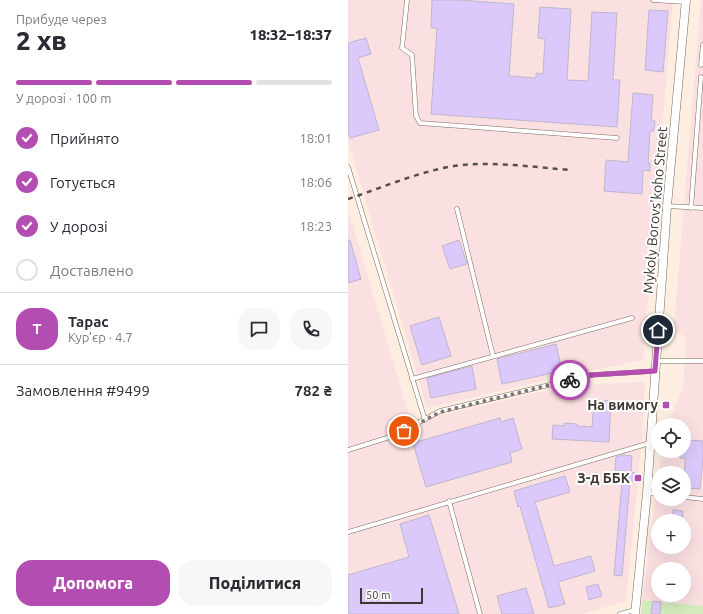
<!DOCTYPE html>
<html lang="uk">
<meta charset="utf-8">
<style>
:root{--surface:#fff;--page:#f7f7f7;--text:#2b2b33;--muted:#7c7c81;--line:#e1e1e2;--accent:#b44db1}
body{margin:0;font-family:Ubuntu,sans-serif;background:var(--page);color:var(--text);height:100vh;display:flex;flex-direction:column;font-size:15px;white-space:nowrap}
*{box-sizing:border-box;margin:0}
p{font-size:13px;color:var(--muted)}
.icon{flex:none;width:22px;height:22px;fill:none;stroke:currentColor;stroke-width:2;stroke-linecap:round;stroke-linejoin:round}
.map{position:relative;flex:1;overflow:hidden}
.sheet{display:flex;flex-direction:column;background:var(--surface);width:348px}
.sheet>*{flex:none}
.tools{position:absolute;left:303px;top:418px;display:grid;gap:8px}
.tools a{display:grid;place-items:center;width:40px;height:40px;border-radius:50%;background:var(--surface);box-shadow:0 4px 16px #0002;font-size:20px}
.scale{position:absolute;left:12px;bottom:10px;width:63px;box-sizing:border-box;padding-left:4px;border:2px solid #3f3731;border-top:0;font-size:11px;line-height:14px;white-space:nowrap;color:#3f3731;-webkit-text-stroke:3px #fff;paint-order:stroke}
.pin{position:absolute;display:grid;place-items:center;width:34px;height:34px;color:#fff;margin:-17px;border:2px solid #fff;border-radius:50%;box-shadow:0 1px 4px #0007}
.courier{position:absolute;display:grid;place-items:center;width:40px;height:40px;margin:-20px;border:3px solid #b44db1;border-radius:50%;background:#fff;color:#222;box-shadow:0 1px 5px #0007}
.headline em{font-style:normal;font-weight:800}
.headline div{display:flex;flex-direction:column-reverse}
.headline{display:flex;align-items:center;justify-content:space-between;height:68px;padding:0 16px}
h1{font-size:26px;font-weight:800;line-height:30px}
.bar{display:grid;grid-template-columns:repeat(4,1fr);gap:6px 4px;align-content:center;height:48px;padding:0 16px}
.bar i{height:5px;border-radius:3px;background:var(--line)}
.bar .active{background:var(--accent)}
.bar p{grid-column:span 4}
.line{display:flex;align-items:center;gap:10px;padding:0 16px;border-top:1px solid var(--line)}
.line div{flex:1}
.round{display:grid;place-items:center;flex:none;width:42px;height:42px;border-radius:16px;background:var(--page)}
ol{padding:0 16px;list-style:none}
li{display:flex;align-items:center;gap:12px;height:44px}
li p{margin-inline-start:auto}
li .icon{padding:4px;border-radius:50%;background:var(--accent);color:#fff;stroke-width:4}
li:last-child{color:var(--muted)}
li i{width:22px;height:22px;border:2px solid var(--line);border-radius:50%}
.button{display:flex;gap:8px;margin-top:auto;padding:8px 16px}
.button a{flex:1;height:46px;border-radius:16px;background:var(--accent);color:#fff;font-size:16px;font-weight:800;line-height:46px;text-align:center}
.button a+a{background:var(--page);color:var(--text)}
main{display:flex;flex:1;min-height:0}
.map>svg:first-child{display:block}
</style>
<main>
<section class="sheet">
<div class="headline"><div><h1>2 хв</h1><p>Прибуде через</p></div><em>18:32–18:37</em></div>
<div class="bar"><i class="active"></i><i class="active"></i><i class="active"></i><i></i><p>У дорозі · 100 m</p></div>
<ol>
<li><svg class="icon" aria-label="check" viewBox="0 0 24 24"><path d="M5 12l5 5 9-10"/></svg>Прийнято<p>18:01</p></li>
<li><svg class="icon" aria-label="check" viewBox="0 0 24 24"><path d="M5 12l5 5 9-10"/></svg>Готується<p>18:06</p></li>
<li><svg class="icon" aria-label="check" viewBox="0 0 24 24"><path d="M5 12l5 5 9-10"/></svg>У дорозі<p>18:23</p></li>
<li><i></i>Доставлено</li>
</ol>
<div class="line" style="height:72px"><b class="round" style="background:var(--accent);color:#fff">Т</b><div><b>Тарас</b><p>Кур’єр · 4.7</p></div><a class="round"><svg class="icon" aria-label="chat" viewBox="0 0 24 24"><path d="M4 5h16v11H9l-5 4z"/></svg></a><a class="round"><svg class="icon" aria-label="phone" viewBox="0 0 24 24"><path d="M5 4h4l2 5-3 2q2 4 5 5l2-3 5 2v4C11 20 4 13 5 4z"/></svg></a></div>
<div class="line" style="height:52px"><div>Замовлення #9499</div><b>782 ₴</b></div>
<div class="button"><a>Допомога</a><a>Поділитися</a></div>
</section>
<div class="map">
<svg width="355" height="614" viewBox="0 0 355 614">
<rect width="100%" height="100%" fill="#feeee1"/>
<!-- industrial -->
<g fill="#fbe0e2" fill-rule="evenodd">
<path d="M 0,0 L 325,0 L 295,360 L 212,377 L 79,408 L 0,141 Z"/>
<path d="M 353,0 L 355,0 L 355,606 L 294,600 L 310,478 L 310,499 L 336,499 L 336,473 L 311,473 L 314,451 L 336,451 L 336,425 L 319,425 L 335,388 L 338,339 L 326,327 ZM 310,521 L 336,521 L 336,547 L 310,547 ZM 310,569 L 336,569 L 336,595 L 310,595 Z"/>
<path d="M 0,209 L 63,422 L 223,385 L 297,382 L 294,439 L 278,601 L 233,614 L 0,614 Z"/>
</g>
<!-- green -->
<path fill="#d3ebbe" d="M 294,600 L 355,606 L 355,614 L 293,614 Z"/>
<!-- building -->
<g fill="#dcc9fc" stroke="#beb7cc">
<path d="M 84,0 L 112,0 L 166,4 L 161,76 L 188,78 L 188,73 L 195,74 L 197,39 L 190,38 L 192,7 L 223,9 L 219,80 L 240,81 L 244,12 L 269,13 L 265,80 L 272,80 L 269,127 L 83,114 L 89,28 L 83,28 Z"/>
<path d="M 301,10 L 320,11 L 315,72 L 297,70 Z"/>
<path d="M 18,38 L 23,54 L 10,58 L 31,130 L 2,138 L 0,132 L 0,43 Z"/>
<path d="M 285,93 L 305,95 L 303,121 L 307,121 L 306,131 L 302,131 L 300,163 L 302,163 L 302,171 L 295,170 L 294,194 L 256,191 L 258,160 L 280,162 Z"/>
<path d="M 0,240 L 2,240 L 13,279 L 0,283 Z"/>
<path d="M 111,240 L 119,264 L 102,269 L 94,246 Z"/>
<path d="M 91,317 L 103,356 L 74,365 L 62,326 Z"/>
<path d="M 208,344 L 214,371 L 154,384 L 149,359 Z"/>
<path d="M 124,366 L 128,389 L 83,398 L 79,378 Z"/>
<path d="M 246,400 L 263,401 L 261,442 L 204,439 L 205,425 L 216,426 L 216,423 L 229,424 L 229,426 L 244,427 Z"/>
<path d="M 152,418 L 153,422 L 165,418 L 174,449 L 162,453 L 164,462 L 78,487 L 65,443 Z"/>
<path d="M 338,440 L 355,441 L 355,459 L 352,489 L 336,488 L 337,458 L 332,458 L 332,451 L 336,451 L 336,449 L 338,449 Z"/>
<path d="M 275,455 L 284,456 L 283,472 L 287,473 L 287,481 L 282,481 L 274,576 L 266,575 L 275,471 L 267,471 L 268,457 Z"/>
<path d="M 217,476 L 222,492 L 187,502 L 206,566 L 243,556 L 247,571 L 210,582 L 217,604 L 201,608 L 172,506 L 170,507 L 166,491 Z"/>
<path d="M 325,510 L 335,511 L 334,521 L 324,521 Z"/>
<path d="M 81,515 L 111,614 L 0,614 L 0,575 L 61,557 L 52,524 Z"/>
<path d="M 250,584 L 254,596 L 241,600 L 238,587 Z"/>
<path d="M 178,588 L 186,614 L 154,614 L 149,596 Z"/>
<path d="M 305,601 L 313,602 L 312,614 L 303,614 Z"/>
</g>
<g fill="none" stroke-linecap="round" stroke-linejoin="round">
<defs>
<g id="lane">
<path d="M 59,0 L 54,48 L 64,55 L 68,116 L 72,123 L 269,138"/>
<path d="M 305,0 L 338,2"/>
<path d="M 353,65 L 355,45"/>
<path d="M 0,167 L 77,420"/>
<path d="M 319,206 L 355,208"/>
<path d="M 343,208 L 353,77"/>
<path d="M 109,209 L 145,356"/>
<path d="M 308,361 L 355,361"/>
<path d="M 64,379 L 284,318"/>
<path d="M 0,450 L 45,436 L 92,411 L 243,375 L 307,371"/>
<path d="M 299,493 L 310,494"/>
<path d="M 336,497 L 355,499"/>
<path d="M 101,501 L 132,614"/>
<path d="M 0,532 L 302,443"/>
<path d="M 272,614 L 287,610"/>
</g>
<path id="street" d="M 287,614 L 299,493 L 319,206 L 338,0"/>
</defs>
<!-- lane casing -->
<use href="#lane" stroke="#7b695c" stroke-width="5"/>
<!-- street casing -->
<use href="#street" stroke="#7b695c" stroke-width="9"/>
<!-- lane -->
<use href="#lane" stroke="#fff" stroke-width="4"/>
<!-- street -->
<use href="#street" stroke="#fff" stroke-width="8"/>
<!-- rail -->
<path stroke="#584f48" stroke-width="2.5" stroke-dasharray="5 5" stroke-linecap="butt" d="M 0,199 C 33,188 65,174 100,167 C 140,160 182,167 223,170"/>
</g>
<g fill="none" stroke-linecap="round" stroke-linejoin="round">
<!-- done -->
<path stroke="#82776f" stroke-width="4" stroke-dasharray="0 7.2" d="M 56,431 L 92,412 L 222,380"/>
<!-- route -->
<path stroke="#b44db1" stroke-width="5" d="M 222,380 L 243,375 L 307,371 L 310,330"/>
</g>
<!-- markers -->
<g fill="#b44db1" stroke="#fff" stroke-width="1.5">
<rect x="314" y="401" width="8" height="8" rx="2"/>
<rect x="286" y="474" width="8" height="8" rx="2"/>
</g>
<g text-anchor="middle" dominant-baseline="central" stroke-width="4" stroke-linejoin="round" paint-order="stroke">
<!-- street labels -->
<g font-size="14" fill="#3f3731" stroke="#fff">
<text transform="translate(307 210) rotate(-85)">Mykoly Borovs'koho Street</text>
</g>
<!-- poi labels -->
<g font-size="14" font-weight="bold" fill="#3f3731" stroke="#fff" text-anchor="end">
<text x="310" y="405">На вимогу</text>
<text x="282" y="478">З-д ББК</text>
</g>
</g>
</svg>
<div class="tools">
<a><svg class="icon" aria-label="locate" viewBox="0 0 24 24"><circle cx="12" cy="12" r="6"/><path d="M12 2v4M12 18v4M2 12h4M18 12h4"/></svg></a>
<a><svg class="icon" aria-label="layers" viewBox="0 0 24 24"><path d="M12 4l9 5-9 5-9-5zM3 14l9 5 9-5"/></svg></a>
<a>+</a>
<a>−</a>
</div>
<div class="scale">50 m</div>
<div class="pin" style="left:56px;top:431px;background:#ea580c"><svg class="icon" aria-label="bag" viewBox="0 0 24 24"><path d="M5 8h14l-1 12H6zM9 8a3 3 0 0 1 6 0"/></svg></div>
<div class="pin" style="left:310px;top:330px;background:#1f2937"><svg class="icon" aria-label="home" viewBox="0 0 24 24"><path d="M3 11l9-7 9 7M6 9v11h12V9"/></svg></div>
<div class="courier" style="left:222px;top:380px"><svg class="icon" aria-label="bike" viewBox="0 0 24 24"><circle cx="6" cy="16" r="4"/><circle cx="18" cy="16" r="4"/><path d="M6 16l4-8h5l3 8M10 8l3 8H6M13 5h3"/></svg></div>
</div>
</main>
